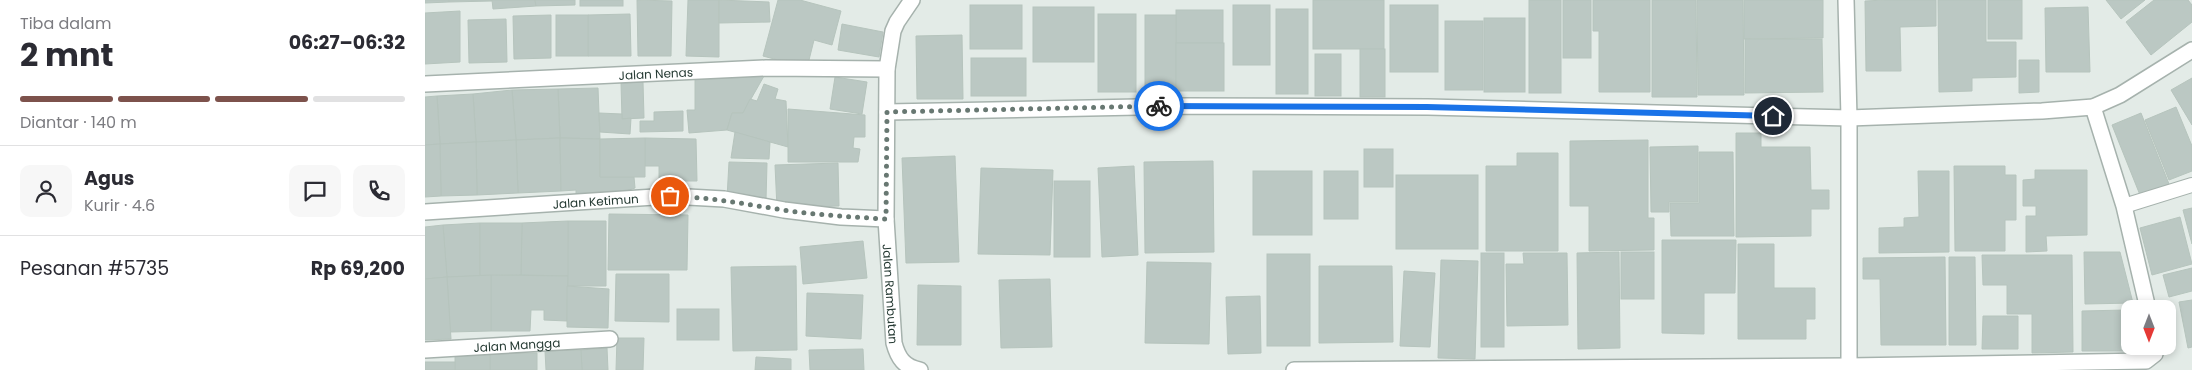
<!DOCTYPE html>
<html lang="id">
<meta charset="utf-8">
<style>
:root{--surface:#fff;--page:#f7f7f7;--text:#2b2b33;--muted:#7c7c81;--line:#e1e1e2;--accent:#7d524c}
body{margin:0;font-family:Poppins,sans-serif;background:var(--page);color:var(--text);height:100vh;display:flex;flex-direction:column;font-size:19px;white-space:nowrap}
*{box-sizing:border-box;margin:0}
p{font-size:16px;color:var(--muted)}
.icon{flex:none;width:28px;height:28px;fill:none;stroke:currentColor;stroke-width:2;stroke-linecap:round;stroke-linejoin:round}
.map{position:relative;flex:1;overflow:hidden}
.side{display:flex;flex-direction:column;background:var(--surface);width:425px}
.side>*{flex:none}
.needle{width:32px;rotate:180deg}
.buttons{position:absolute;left:1696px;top:300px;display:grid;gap:10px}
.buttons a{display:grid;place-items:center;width:55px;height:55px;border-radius:10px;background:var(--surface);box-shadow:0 2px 8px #0003;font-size:25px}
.pin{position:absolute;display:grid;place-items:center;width:42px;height:42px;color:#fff;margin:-21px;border:2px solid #fff;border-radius:50%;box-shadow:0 1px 5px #0007}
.courier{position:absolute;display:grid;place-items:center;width:50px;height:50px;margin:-25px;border:4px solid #1a73e8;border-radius:50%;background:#fff;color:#222;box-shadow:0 1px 6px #0007}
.headline em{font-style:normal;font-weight:700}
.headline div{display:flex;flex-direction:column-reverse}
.headline{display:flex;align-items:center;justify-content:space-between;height:85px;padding:0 20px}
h1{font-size:32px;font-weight:700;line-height:38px}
.bar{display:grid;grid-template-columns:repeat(4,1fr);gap:8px 5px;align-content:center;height:60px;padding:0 20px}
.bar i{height:6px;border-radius:4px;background:var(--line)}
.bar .active{background:var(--accent)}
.bar p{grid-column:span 4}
.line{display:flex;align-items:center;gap:12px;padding:0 20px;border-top:1px solid var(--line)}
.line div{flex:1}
.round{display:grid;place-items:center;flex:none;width:52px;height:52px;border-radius:10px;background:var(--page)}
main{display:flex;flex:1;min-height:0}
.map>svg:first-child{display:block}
</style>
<main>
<section class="side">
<div class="headline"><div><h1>2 mnt</h1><p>Tiba dalam</p></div><em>06:27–06:32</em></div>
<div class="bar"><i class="active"></i><i class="active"></i><i class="active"></i><i></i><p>Diantar · 140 m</p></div>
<div class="line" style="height:90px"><a class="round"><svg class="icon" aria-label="person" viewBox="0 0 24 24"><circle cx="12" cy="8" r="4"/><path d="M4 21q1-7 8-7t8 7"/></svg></a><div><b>Agus</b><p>Kurir · 4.6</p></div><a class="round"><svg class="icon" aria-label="chat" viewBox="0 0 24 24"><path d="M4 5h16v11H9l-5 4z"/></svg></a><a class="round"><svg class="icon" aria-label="phone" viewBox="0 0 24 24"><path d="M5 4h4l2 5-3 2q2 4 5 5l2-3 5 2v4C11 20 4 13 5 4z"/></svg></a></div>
<div class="line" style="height:65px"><div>Pesanan #5735</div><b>Rp 69,200</b></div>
</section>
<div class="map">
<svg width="1767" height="370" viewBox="0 0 1767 370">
<rect width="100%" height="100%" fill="#e3ebe7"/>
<!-- building -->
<g fill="#bbc8c3" stroke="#b6c4bd">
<path d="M 0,0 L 24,0 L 24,2 L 0,3 Z"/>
<path d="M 24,0 L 67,0 L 67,1 L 24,2 Z"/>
<path d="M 67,0 L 110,0 L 111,6 L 68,9 Z"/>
<path d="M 110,0 L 150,0 L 150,5 L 111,6 Z"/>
<rect x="155" y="0" width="43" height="6"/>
<path d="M 212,0 L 247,1 L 246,56 L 213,56 Z"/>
<path d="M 263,0 L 294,0 L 294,57 L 261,56 Z"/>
<path d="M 294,0 L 344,2 L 345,22 L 294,23 Z"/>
<path d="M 353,0 L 375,0 L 416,11 L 407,45 L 389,40 L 382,68 L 338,56 Z"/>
<rect x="888" y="0" width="71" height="49"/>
<rect x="1104" y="0" width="32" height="93"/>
<rect x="1138" y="0" width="28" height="58"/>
<path d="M 1168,0 L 1225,0 L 1225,92 L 1174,92 L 1174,31 L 1168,31 Z"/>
<path d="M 1227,0 L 1271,0 L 1272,97 L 1227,97 Z"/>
<path d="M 1272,0 L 1318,0 L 1319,95 L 1273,95 Z"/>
<path d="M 1319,0 L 1398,0 L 1398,38 L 1319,39 Z"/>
<path d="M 1460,0 L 1511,0 L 1511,26 L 1475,27 L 1476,71 L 1441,71 L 1440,1 Z"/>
<path d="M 1513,0 L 1561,0 L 1561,42 L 1591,42 L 1591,77 L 1547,78 L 1547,91 L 1514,92 Z"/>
<rect x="1563" y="0" width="34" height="39"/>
<path d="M 1681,0 L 1720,0 L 1696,19 Z"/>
<path d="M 1729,0 L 1763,0 L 1767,5 L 1767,22 L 1726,55 L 1701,22 Z"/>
<rect x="545" y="5" width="52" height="44"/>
<rect x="808" y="5" width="37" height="60"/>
<rect x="965" y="5" width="48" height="67"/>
<rect x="608" y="7" width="61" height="55"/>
<path d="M 1663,7 L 1665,72 L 1621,72 L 1620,8 Z"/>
<rect x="851" y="9" width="32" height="85"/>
<rect x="751" y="10" width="47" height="33"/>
<path d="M 35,11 L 35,62 L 0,64 L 0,13 Z"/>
<path d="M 205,14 L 206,56 L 163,56 L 163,15 Z"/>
<rect x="673" y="14" width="38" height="78"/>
<path d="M 126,15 L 126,58 L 89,59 L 88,16 Z"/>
<rect x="131" y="15" width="32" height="41"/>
<rect x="720" y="15" width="31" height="76"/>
<rect x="1059" y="18" width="41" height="74"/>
<path d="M 81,19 L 82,62 L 44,63 L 43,20 Z"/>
<rect x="1020" y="21" width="38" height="69"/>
<path d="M 417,24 L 458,32 L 454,57 L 413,50 Z"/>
<path d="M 537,35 L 538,99 L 492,99 L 491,36 Z"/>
<path d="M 1320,39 L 1397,39 L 1398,92 L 1320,93 Z"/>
<rect x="751" y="43" width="48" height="48"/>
<rect x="935" y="49" width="25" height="48"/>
<rect x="890" y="54" width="26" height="42"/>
<rect x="546" y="58" width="55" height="38"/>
<path d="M 1594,60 L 1614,60 L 1614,92 L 1594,93 Z"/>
<path d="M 339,76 L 318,113 L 307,113 L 302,130 L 264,133 L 262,110 L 270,110 L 270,78 Z"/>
<path d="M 410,77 L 442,82 L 437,114 L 405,109 Z"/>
<path d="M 1767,78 L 1767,125 L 1746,90 Z"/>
<path d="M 218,82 L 219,118 L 197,119 L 196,83 Z"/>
<path d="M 339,84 L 353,89 L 350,99 L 361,101 L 363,147 L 302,130 L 307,113 L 318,113 L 325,99 L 332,101 Z"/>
<path d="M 173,88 L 175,139 L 135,138 L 133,89 Z"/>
<path d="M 133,89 L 135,138 L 91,140 L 87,90 Z"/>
<path d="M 87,90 L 91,140 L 51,142 L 48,94 Z"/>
<path d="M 48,94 L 51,142 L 15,144 L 12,96 Z"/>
<path d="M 12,96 L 15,144 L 0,145 L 0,97 Z"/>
<path d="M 1751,107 L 1767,146 L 1767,171 L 1744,180 L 1720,120 Z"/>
<path d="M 363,109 L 440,115 L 440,137 L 429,137 L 428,148 L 435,149 L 433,162 L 363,162 Z"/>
<path d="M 258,111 L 258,131 L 215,132 L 215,121 L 229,121 L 229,112 Z"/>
<path d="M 174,113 L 197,114 L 197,119 L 206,118 L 205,134 L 175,132 Z"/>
<path d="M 1716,113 L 1744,184 L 1715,195 L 1687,125 Z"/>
<path d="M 310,132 L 345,142 L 344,159 L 306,158 Z"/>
<path d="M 1311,133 L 1336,133 L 1336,147 L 1385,147 L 1386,190 L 1404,190 L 1404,209 L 1386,209 L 1386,236 L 1311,237 Z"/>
<path d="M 135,138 L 136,191 L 93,193 L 91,140 Z"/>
<path d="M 135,138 L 175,139 L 175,177 L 209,177 L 210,188 L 177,199 L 151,198 L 151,190 L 136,191 Z"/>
<path d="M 220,138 L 271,139 L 272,181 L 234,181 L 234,166 L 220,166 Z"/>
<path d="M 220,138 L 220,177 L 175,177 L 175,139 Z"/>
<path d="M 91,140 L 93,193 L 52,195 L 51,142 Z"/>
<path d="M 1223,140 L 1223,218 L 1229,218 L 1229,250 L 1164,251 L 1164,206 L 1145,206 L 1145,141 Z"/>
<path d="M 51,142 L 52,195 L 16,196 L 15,144 Z"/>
<path d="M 15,144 L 16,196 L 0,197 L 0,145 Z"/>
<path d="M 1273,146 L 1273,202 L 1244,202 L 1244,212 L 1226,212 L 1225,147 Z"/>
<rect x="939" y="149" width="29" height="38"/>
<path d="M 1274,152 L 1308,152 L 1309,236 L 1246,236 L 1245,203 L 1274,203 Z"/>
<path d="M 1092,153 L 1133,153 L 1133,251 L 1061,251 L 1061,166 L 1092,166 Z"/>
<path d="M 530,156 L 534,262 L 481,263 L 477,158 Z"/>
<path d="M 788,161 L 789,252 L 720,253 L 719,162 Z"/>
<path d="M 304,162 L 342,163 L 341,200 L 302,198 Z"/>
<path d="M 413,163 L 414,206 L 352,208 L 350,165 Z"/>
<path d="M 709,166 L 713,255 L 677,257 L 673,168 Z"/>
<path d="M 1529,166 L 1580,166 L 1580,175 L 1591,175 L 1591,220 L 1580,220 L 1580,251 L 1530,251 Z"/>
<path d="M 556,168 L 628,170 L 625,255 L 553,254 Z"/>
<path d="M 1610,170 L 1662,170 L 1662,235 L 1621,236 L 1622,251 L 1601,252 L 1601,216 L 1611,216 L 1611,206 L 1598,206 L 1598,180 L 1610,179 Z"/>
<rect x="828" y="171" width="59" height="64"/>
<rect x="899" y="171" width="34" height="48"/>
<path d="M 1493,171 L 1524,171 L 1524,252 L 1454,253 L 1454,228 L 1479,227 L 1479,218 L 1494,217 Z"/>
<rect x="971" y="175" width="82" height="74"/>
<rect x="629" y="181" width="36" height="76"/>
<path d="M 1767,208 L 1767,244 L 1758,210 Z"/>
<path d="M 184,214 L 263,215 L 262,270 L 183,270 Z"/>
<path d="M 1755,217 L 1767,264 L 1727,275 L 1715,228 Z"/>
<path d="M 143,221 L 181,221 L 181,286 L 142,286 Z"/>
<path d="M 143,221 L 143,276 L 96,275 L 97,223 Z"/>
<path d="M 55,223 L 55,276 L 22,277 L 18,225 Z"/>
<path d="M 55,223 L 97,223 L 96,275 L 55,276 Z"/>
<path d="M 18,225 L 22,277 L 0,279 L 0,227 Z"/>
<path d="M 1237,240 L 1311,240 L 1310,293 L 1279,293 L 1279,334 L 1237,333 Z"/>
<path d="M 438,241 L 442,278 L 378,284 L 375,247 Z"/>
<path d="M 1313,244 L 1349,244 L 1349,288 L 1390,288 L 1390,319 L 1381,319 L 1381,339 L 1313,339 Z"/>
<path d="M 1194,252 L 1195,348 L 1153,349 L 1152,253 Z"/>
<rect x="1196" y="252" width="33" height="47"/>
<path d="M 1659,252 L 1695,252 L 1708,303 L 1660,304 Z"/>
<rect x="1056" y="253" width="23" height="94"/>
<path d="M 1098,253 L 1142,253 L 1143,325 L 1082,326 L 1081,264 L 1099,264 Z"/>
<rect x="842" y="254" width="43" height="92"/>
<path d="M 1557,255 L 1647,255 L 1648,352 L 1607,353 L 1607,314 L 1582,314 L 1582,285 L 1558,285 Z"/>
<path d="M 1520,257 L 1521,345 L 1456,345 L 1455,279 L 1438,279 L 1438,258 Z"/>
<path d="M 1524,257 L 1550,257 L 1551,345 L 1524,345 Z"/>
<path d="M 1016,260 L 1053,261 L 1050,359 L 1013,358 Z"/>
<path d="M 722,262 L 786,263 L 784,344 L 720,343 Z"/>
<path d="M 371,266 L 372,350 L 308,351 L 306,267 Z"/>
<path d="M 894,266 L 967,266 L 968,342 L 894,343 Z"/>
<path d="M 1767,268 L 1767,291 L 1744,297 L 1738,275 Z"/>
<path d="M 979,271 L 1010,273 L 1005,347 L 975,346 Z"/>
<path d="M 191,274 L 244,274 L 244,322 L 190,321 Z"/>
<path d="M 66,275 L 143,276 L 142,321 L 119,320 L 119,310 L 106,310 L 105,331 L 66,331 Z"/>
<path d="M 66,275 L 66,331 L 25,332 L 22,277 Z"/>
<path d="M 22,277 L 26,339 L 0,340 L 0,279 Z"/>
<path d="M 625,279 L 627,347 L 576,348 L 574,280 Z"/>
<path d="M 493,285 L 536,286 L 536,345 L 492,345 Z"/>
<path d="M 142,286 L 184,289 L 183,328 L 142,327 Z"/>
<path d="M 382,293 L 438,295 L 436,339 L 381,336 Z"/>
<path d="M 835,296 L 836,353 L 803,354 L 801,297 Z"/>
<path d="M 1767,300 L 1767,347 L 1763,348 L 1754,302 Z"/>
<rect x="252" y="309" width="42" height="31"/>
<path d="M 1701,310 L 1701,351 L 1657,351 L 1657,311 Z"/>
<path d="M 1558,316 L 1593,316 L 1593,349 L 1557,349 Z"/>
<path d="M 192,338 L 219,338 L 218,370 L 191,370 Z"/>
<path d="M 182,348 L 183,370 L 157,370 L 156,350 Z"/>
<path d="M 438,349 L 439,370 L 385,370 L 384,350 Z"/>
<path d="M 156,350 L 157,370 L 121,370 L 120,351 Z"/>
<path d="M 112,353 L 112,370 L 65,370 L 65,354 Z"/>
<path d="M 65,354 L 65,370 L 30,370 L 30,355 Z"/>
<path d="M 331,357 L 366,359 L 366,370 L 330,370 Z"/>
<rect x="0" y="362" width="30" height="8"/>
</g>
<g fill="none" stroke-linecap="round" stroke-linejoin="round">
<defs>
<path id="lane" d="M 1699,206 L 1767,185"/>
<g id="street">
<path id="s1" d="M 487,0 L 472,22 L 468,31 L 462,69 L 461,219 L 469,343 C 473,358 479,367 495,370"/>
<path d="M 1421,0 L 1424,118 L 1424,366"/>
<path id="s2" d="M 0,84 L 341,68 L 462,69"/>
<path d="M 1668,107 L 1699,206 L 1723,309"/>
<path d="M 462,112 L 762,106 L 1003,107 L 1424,118 L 1617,111 L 1668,107 L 1695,95 L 1767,50"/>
<path id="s3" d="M 0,212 L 245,196 L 299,199 L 359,210 L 416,217 L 461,219"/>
<path id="s4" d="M 0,350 L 185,339"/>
<path d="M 869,370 L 1424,366 L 1721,361 L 1730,354 L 1731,346"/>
</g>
</defs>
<!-- lane casing -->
<use href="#lane" stroke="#a6b2ad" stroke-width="16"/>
<!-- street casing -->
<use href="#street" stroke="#a6b2ad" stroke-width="18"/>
<!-- lane -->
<use href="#lane" stroke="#fff" stroke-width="14"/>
<!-- street -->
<use href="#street" stroke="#fff" stroke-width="15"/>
</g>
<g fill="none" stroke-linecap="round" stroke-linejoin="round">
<!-- done -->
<path stroke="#687872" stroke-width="5" stroke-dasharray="0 9" d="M 245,196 C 283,197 320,204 358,210 C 392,215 426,217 461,219 L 462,112 L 734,106"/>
<!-- route -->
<path stroke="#1a73e8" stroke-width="6" d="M 734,106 L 1002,107 L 1348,116"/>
</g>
<g text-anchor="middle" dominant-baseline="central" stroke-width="4" stroke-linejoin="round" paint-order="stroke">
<!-- street labels -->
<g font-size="12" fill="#253a33" stroke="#f3f8f5">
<text stroke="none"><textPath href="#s2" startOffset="231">Jalan Nenas</textPath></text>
<text stroke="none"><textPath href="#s3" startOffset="171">Jalan Ketimun</textPath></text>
<text stroke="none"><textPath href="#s1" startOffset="300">Jalan Rambutan</textPath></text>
<text stroke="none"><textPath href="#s4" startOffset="92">Jalan Mangga</textPath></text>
</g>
</g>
</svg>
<div class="buttons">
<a><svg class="needle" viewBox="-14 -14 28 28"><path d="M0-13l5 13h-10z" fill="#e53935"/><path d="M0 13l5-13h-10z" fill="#7c7c81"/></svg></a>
</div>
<div class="pin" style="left:245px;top:196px;background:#ea580c"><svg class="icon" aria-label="bag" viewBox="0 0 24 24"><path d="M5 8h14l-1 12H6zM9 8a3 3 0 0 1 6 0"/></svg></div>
<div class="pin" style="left:1348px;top:116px;background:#1f2937"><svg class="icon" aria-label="home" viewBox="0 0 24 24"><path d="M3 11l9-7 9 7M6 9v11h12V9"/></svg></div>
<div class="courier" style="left:734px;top:106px"><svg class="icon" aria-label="bike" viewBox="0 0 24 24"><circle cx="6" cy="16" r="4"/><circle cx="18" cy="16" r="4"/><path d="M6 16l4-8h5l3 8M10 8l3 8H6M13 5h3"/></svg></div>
</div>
</main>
